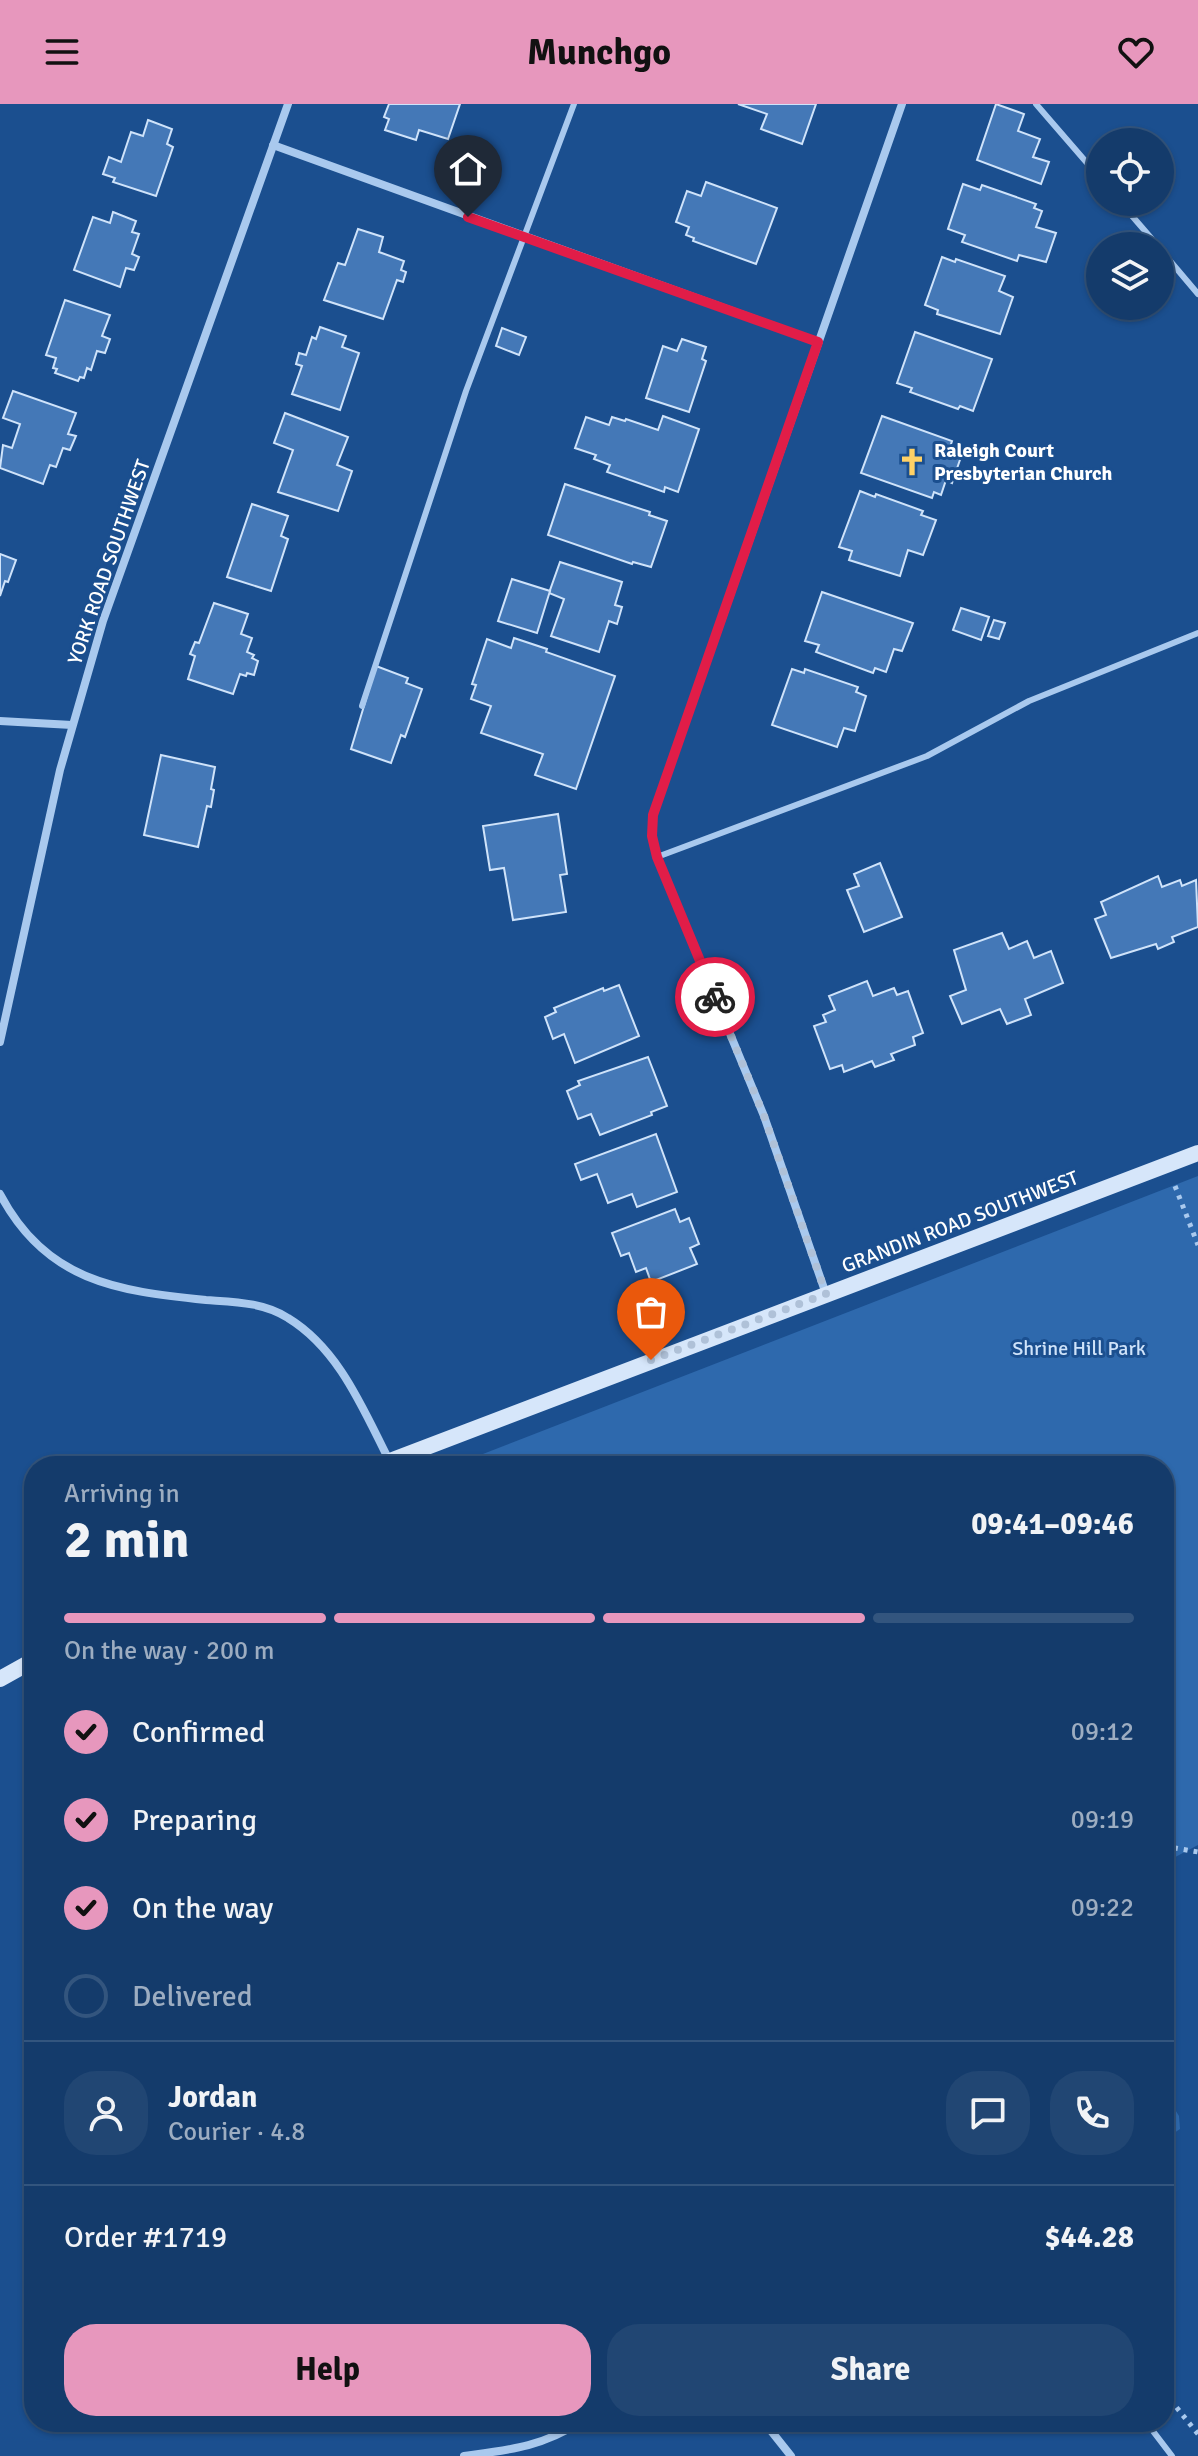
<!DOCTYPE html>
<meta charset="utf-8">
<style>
:root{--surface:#143b6b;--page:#214673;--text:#f1f3f6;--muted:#9dadc1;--line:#33557e;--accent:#e797bd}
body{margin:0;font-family:Signika,sans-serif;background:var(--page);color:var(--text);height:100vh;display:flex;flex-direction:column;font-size:30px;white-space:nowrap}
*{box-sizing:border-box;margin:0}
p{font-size:26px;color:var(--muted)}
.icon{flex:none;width:44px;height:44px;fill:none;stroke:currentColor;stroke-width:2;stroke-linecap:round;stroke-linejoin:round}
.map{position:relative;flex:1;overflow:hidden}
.panel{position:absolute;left:24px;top:1352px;width:1150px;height:976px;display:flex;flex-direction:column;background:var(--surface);border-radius:32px;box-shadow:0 2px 6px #0004,0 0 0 2px var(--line)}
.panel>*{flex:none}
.tools{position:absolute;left:1086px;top:24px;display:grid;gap:16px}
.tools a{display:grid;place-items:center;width:88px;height:88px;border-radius:50%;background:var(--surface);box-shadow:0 2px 6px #0004,0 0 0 2px var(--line);font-size:40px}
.pin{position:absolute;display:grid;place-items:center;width:68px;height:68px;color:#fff;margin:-82px -34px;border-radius:50% 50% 50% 0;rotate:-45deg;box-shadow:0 0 8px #0007}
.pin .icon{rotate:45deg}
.courier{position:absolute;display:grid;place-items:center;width:80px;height:80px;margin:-40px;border:6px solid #e11d48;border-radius:50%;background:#fff;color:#222;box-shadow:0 2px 10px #0007}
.head em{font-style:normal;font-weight:700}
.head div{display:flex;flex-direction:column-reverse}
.head{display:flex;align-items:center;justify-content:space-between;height:136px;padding:0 40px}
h1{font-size:52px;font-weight:700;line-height:60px}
.bar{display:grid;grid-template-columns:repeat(4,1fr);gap:12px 8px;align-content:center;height:96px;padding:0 40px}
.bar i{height:10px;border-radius:6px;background:var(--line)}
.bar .on{background:var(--accent)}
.bar p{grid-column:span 4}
.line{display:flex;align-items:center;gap:20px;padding:0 40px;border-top:2px solid var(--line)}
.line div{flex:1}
.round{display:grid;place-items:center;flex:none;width:84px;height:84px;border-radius:32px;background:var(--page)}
ol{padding:0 40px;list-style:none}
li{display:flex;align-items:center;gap:24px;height:88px}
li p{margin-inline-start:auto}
li .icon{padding:8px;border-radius:50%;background:var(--accent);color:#111;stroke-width:4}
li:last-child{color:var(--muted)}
li i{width:44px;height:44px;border:4px solid var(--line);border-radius:50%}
.action{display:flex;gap:16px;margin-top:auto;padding:16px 40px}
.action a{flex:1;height:92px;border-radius:32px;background:var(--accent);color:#111;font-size:32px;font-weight:700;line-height:92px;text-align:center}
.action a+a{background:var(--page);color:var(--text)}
header{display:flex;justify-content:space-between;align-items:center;height:104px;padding:0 40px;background:var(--accent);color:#111;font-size:36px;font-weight:700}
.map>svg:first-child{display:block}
</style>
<header><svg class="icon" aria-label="menu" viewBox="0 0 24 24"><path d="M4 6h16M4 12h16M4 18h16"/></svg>Munchgo<svg class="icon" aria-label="heart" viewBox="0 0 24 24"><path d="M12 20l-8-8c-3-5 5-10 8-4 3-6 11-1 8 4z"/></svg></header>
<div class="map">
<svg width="1198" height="2352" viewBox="0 0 1198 2352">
<rect width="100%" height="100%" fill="#1b4f8f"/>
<!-- green -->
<g fill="#2e69ad">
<path d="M 1198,1072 L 1198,1741 L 1164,1759 L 1164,1362 L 452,1362 Z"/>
<path d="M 1164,1988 L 1179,2012 L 1180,2025 L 1164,2036 Z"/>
</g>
<!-- building -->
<g fill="#4478b7" stroke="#cfe3fa" stroke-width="2">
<path d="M 389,0 L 460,0 L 448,35 L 419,26 L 416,36 L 385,26 L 389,15 L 384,13 Z"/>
<path d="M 738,0 L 816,0 L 802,40 L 761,25 L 767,10 Z"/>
<path d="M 996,0 L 1024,10 L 1018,27 L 1040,35 L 1033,53 L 1049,58 L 1041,80 L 977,56 Z"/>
<path d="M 148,16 L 172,25 L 167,40 L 173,43 L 156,92 L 113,78 L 115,74 L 103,70 L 109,53 L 121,58 L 131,28 L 143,32 Z"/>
<path d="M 706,78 L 777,104 L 756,160 L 693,137 L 694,134 L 686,131 L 689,123 L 676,118 L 687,87 L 701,92 Z"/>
<path d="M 963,80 L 980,86 L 982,81 L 1036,100 L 1034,104 L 1042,107 L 1036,123 L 1056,129 L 1046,158 L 1019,151 L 1017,157 L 962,138 L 965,131 L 948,125 Z"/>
<path d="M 113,108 L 136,117 L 132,128 L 139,130 L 132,150 L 139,153 L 134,166 L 126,164 L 120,183 L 74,166 L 93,113 L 110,119 Z"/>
<path d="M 358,125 L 383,133 L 379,148 L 404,157 L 401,166 L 406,168 L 403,178 L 397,176 L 383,215 L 324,196 L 338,159 L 345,161 Z"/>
<path d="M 942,153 L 955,158 L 956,155 L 1005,172 L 999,187 L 1013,193 L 1000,230 L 937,210 L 938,206 L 925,201 Z"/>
<path d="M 65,196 L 110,211 L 102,232 L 110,235 L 105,249 L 97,247 L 91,266 L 87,264 L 84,274 L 80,273 L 78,277 L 55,269 L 57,265 L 53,264 L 56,254 L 46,251 Z"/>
<path d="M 320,223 L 346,232 L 342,243 L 359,249 L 340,306 L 292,290 L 302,262 L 296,260 L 299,249 L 306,251 L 312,233 L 316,235 Z"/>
<path d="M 502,224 L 526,233 L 519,251 L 496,242 Z"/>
<path d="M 915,228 L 992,255 L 973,307 L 960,302 L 958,305 L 910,288 L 912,284 L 897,279 Z"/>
<path d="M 682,235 L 706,243 L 702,255 L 706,257 L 689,308 L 646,294 L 663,242 L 677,247 Z"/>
<path d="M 13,287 L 76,309 L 68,330 L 76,332 L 70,346 L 63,344 L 56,363 L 50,361 L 43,380 L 0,364 L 3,341 L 12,344 L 20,320 L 3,314 Z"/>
<path d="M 285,309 L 348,333 L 337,361 L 352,367 L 338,407 L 278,388 L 293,346 L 274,339 Z"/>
<path d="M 663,312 L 699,325 L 678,388 L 665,383 L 664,388 L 607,368 L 610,361 L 594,355 L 596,351 L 575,344 L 586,313 L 609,321 L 612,313 L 625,317 L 626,315 L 658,326 Z"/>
<path d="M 882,312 L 952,337 L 950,343 L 963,347 L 952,379 L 946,376 L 941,391 L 934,388 L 932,394 L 861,369 Z"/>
<path d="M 565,380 L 650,408 L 649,411 L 667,417 L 651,463 L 633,458 L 632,460 L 548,431 Z"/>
<path d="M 860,387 L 875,393 L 876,390 L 923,407 L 921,411 L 936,416 L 923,451 L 908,446 L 900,472 L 849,456 L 852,447 L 839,443 Z"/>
<path d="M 252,400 L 288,412 L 281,432 L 288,435 L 271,487 L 227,473 Z"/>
<path d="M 0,450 L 16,456 L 8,478 L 5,477 L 0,492 Z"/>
<path d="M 560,458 L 622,478 L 615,501 L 622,503 L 617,520 L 609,517 L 599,548 L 551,532 L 564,495 L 549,489 Z"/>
<path d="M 512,475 L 550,487 L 537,529 L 498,517 Z"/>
<path d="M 822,488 L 913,519 L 902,547 L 894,545 L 886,568 L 875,564 L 873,569 L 816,548 L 819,541 L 805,537 Z"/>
<path d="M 214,499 L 248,510 L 241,530 L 252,534 L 247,548 L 254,551 L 252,554 L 258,557 L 254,571 L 247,569 L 246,572 L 240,570 L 233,590 L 188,575 L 195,552 L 190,550 L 195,538 L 199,539 Z"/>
<path d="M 961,504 L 989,513 L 981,536 L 953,526 Z"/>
<path d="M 994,516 L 1005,519 L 999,535 L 988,532 Z"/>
<path d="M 514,534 L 547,545 L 546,548 L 615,572 L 576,685 L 535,671 L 543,650 L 481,629 L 491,602 L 471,595 L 476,581 L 472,580 L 487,535 L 511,544 Z"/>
<path d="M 376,562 L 408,574 L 406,579 L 422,585 L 405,633 L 401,631 L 391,659 L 351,645 Z"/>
<path d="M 792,565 L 804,569 L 805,565 L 858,583 L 856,588 L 866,592 L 855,627 L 844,624 L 837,643 L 772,621 Z"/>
<path d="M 161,651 L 215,663 L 211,685 L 214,686 L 211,703 L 207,702 L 198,743 L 144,731 Z"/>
<path d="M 558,710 L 567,770 L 560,771 L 566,808 L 513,816 L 504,764 L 490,766 L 483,722 Z"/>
<path d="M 880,759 L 902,813 L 864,828 L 847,786 L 859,782 L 854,770 Z"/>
<path d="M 1158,772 L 1162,783 L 1180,776 L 1182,782 L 1196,776 L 1198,823 L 1172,833 L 1174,838 L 1158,845 L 1156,840 L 1111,854 L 1095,815 L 1106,811 L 1101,798 Z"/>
<path d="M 1002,829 L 1009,845 L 1027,837 L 1034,854 L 1051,847 L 1063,879 L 1025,895 L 1031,911 L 1007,920 L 1000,905 L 962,920 L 950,892 L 966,886 L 954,846 Z"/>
<path d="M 867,877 L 873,892 L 894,884 L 897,891 L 908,887 L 923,929 L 913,933 L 915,941 L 891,950 L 894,956 L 875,963 L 872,957 L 844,968 L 842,961 L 830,965 L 814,922 L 826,918 L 823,911 L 835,906 L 829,892 Z"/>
<path d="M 619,881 L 639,932 L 575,959 L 564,930 L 553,935 L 545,913 L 556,908 L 554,904 L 603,884 L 604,887 Z"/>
<path d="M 648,953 L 667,1002 L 651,1008 L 652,1011 L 600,1031 L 591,1010 L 578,1015 L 567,987 L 580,981 L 578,977 Z"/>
<path d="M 656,1030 L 677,1088 L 637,1103 L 632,1090 L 608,1099 L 597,1070 L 581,1076 L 575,1060 Z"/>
<path d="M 675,1105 L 680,1118 L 689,1114 L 699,1140 L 690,1144 L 697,1160 L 651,1178 L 646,1164 L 636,1168 L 629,1149 L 621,1152 L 612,1129 Z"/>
</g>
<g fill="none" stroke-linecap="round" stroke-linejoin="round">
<!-- path -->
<g stroke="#a9c9ee" stroke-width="5" stroke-dasharray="4 6" stroke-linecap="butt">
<path d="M 1175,1082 L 1198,1141"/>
<path d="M 911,1362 L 918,1357"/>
<path d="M 1164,1742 L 1198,1748"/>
<path d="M 1164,2288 L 1198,2330"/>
</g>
<!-- lane -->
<g stroke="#a9c9ee" stroke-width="6">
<path d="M 1036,0 L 1100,74"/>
<path d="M 1120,98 L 1158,142"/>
<path d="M 1160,145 L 1198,190"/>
<path d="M 362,602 L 466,287 L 574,0"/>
<path d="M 657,753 L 927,652 L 1029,597 L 1198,529"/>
<path d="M 1146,2318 L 1172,2352"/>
</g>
<!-- street -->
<g stroke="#a9c9ee" stroke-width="8">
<path d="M 273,41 L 818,238"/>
<path d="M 0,617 L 72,621"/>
<path d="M 0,938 L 60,666 L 103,517 L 288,0"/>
<path d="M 0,1090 C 46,1177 116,1187 206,1196 C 233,1198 264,1198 288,1214 C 339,1245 363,1305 389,1356"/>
<path d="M 826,1190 L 764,1012 L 657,753 L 652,732 L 653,711 L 902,0"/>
<path d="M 764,2318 L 791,2352"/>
<path d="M 464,2352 C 508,2346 542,2343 580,2318"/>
</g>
<!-- secondary -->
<g stroke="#d6e6fa" stroke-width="16">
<path d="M 377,1362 L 1198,1049"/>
<path d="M 0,1575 L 34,1556"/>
</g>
</g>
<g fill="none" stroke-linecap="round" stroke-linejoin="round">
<!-- done -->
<path stroke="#afc1d8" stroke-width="8" stroke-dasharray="0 14.4" d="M 651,1256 L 826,1190 L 764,1012 L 715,893"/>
<!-- route -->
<path stroke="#e11d48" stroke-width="10" d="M 468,113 L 818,238 L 653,711 L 652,732 L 657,753 L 715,893"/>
</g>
<!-- icons -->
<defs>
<symbol id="church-bare" viewBox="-9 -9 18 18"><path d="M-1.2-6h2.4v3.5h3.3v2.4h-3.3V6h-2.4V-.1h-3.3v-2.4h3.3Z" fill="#ffd166" stroke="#1b4f8f" stroke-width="2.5" paint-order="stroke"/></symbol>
</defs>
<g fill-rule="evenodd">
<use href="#church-bare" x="892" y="338" width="40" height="40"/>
</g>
<g text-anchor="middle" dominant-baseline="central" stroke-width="6" stroke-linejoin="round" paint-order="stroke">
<!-- poi labels -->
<g font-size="20" font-weight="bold" fill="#fff" stroke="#1b4f8f" text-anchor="start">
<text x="934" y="346">Raleigh Court<tspan x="934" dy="23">Presbyterian Church</tspan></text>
</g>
<!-- street labels -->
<g font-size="20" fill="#fff" stroke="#1b4f8f">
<text transform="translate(109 458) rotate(-71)">YORK ROAD SOUTHWEST</text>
<text transform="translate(960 1118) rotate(-21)">GRANDIN ROAD SOUTHWEST</text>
</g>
<!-- park labels -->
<g font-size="20" fill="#cfe3fa" stroke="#1b4f8f">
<text x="1079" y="1244">Shrine Hill Park</text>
</g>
</g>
</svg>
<div class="tools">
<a><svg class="icon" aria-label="locate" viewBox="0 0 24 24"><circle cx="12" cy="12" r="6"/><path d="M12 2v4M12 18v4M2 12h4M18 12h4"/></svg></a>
<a><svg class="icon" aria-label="layers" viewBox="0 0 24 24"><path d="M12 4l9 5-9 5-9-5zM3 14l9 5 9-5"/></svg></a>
</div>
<div class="pin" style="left:651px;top:1256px;background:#ea580c"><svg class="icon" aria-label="bag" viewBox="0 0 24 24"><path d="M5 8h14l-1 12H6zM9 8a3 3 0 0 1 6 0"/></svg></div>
<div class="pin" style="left:468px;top:113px;background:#1f2937"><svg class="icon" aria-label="home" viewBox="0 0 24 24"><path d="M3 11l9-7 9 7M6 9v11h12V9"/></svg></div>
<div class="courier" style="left:715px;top:893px"><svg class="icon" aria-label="bike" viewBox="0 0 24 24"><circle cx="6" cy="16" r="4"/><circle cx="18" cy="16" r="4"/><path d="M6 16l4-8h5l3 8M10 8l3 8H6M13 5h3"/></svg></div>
<section class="panel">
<div class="head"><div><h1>2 min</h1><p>Arriving in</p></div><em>09:41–09:46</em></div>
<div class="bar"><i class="on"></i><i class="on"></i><i class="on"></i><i></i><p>On the way · 200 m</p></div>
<ol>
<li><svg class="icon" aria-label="check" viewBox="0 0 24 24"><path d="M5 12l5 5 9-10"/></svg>Confirmed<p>09:12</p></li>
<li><svg class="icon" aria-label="check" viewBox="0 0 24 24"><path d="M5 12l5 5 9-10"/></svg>Preparing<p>09:19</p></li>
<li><svg class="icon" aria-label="check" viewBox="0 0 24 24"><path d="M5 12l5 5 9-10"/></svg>On the way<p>09:22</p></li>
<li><i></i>Delivered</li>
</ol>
<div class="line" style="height:144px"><a class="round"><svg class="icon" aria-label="person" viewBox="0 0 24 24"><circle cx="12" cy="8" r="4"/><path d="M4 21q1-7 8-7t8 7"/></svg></a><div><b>Jordan</b><p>Courier · 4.8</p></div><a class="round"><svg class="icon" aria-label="chat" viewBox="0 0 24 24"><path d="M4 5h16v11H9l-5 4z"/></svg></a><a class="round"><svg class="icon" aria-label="phone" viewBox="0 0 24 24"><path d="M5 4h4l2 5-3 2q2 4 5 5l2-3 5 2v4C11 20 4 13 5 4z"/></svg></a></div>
<div class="line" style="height:104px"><div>Order #1719</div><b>$44.28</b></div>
<div class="action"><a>Help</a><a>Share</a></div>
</section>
</div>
